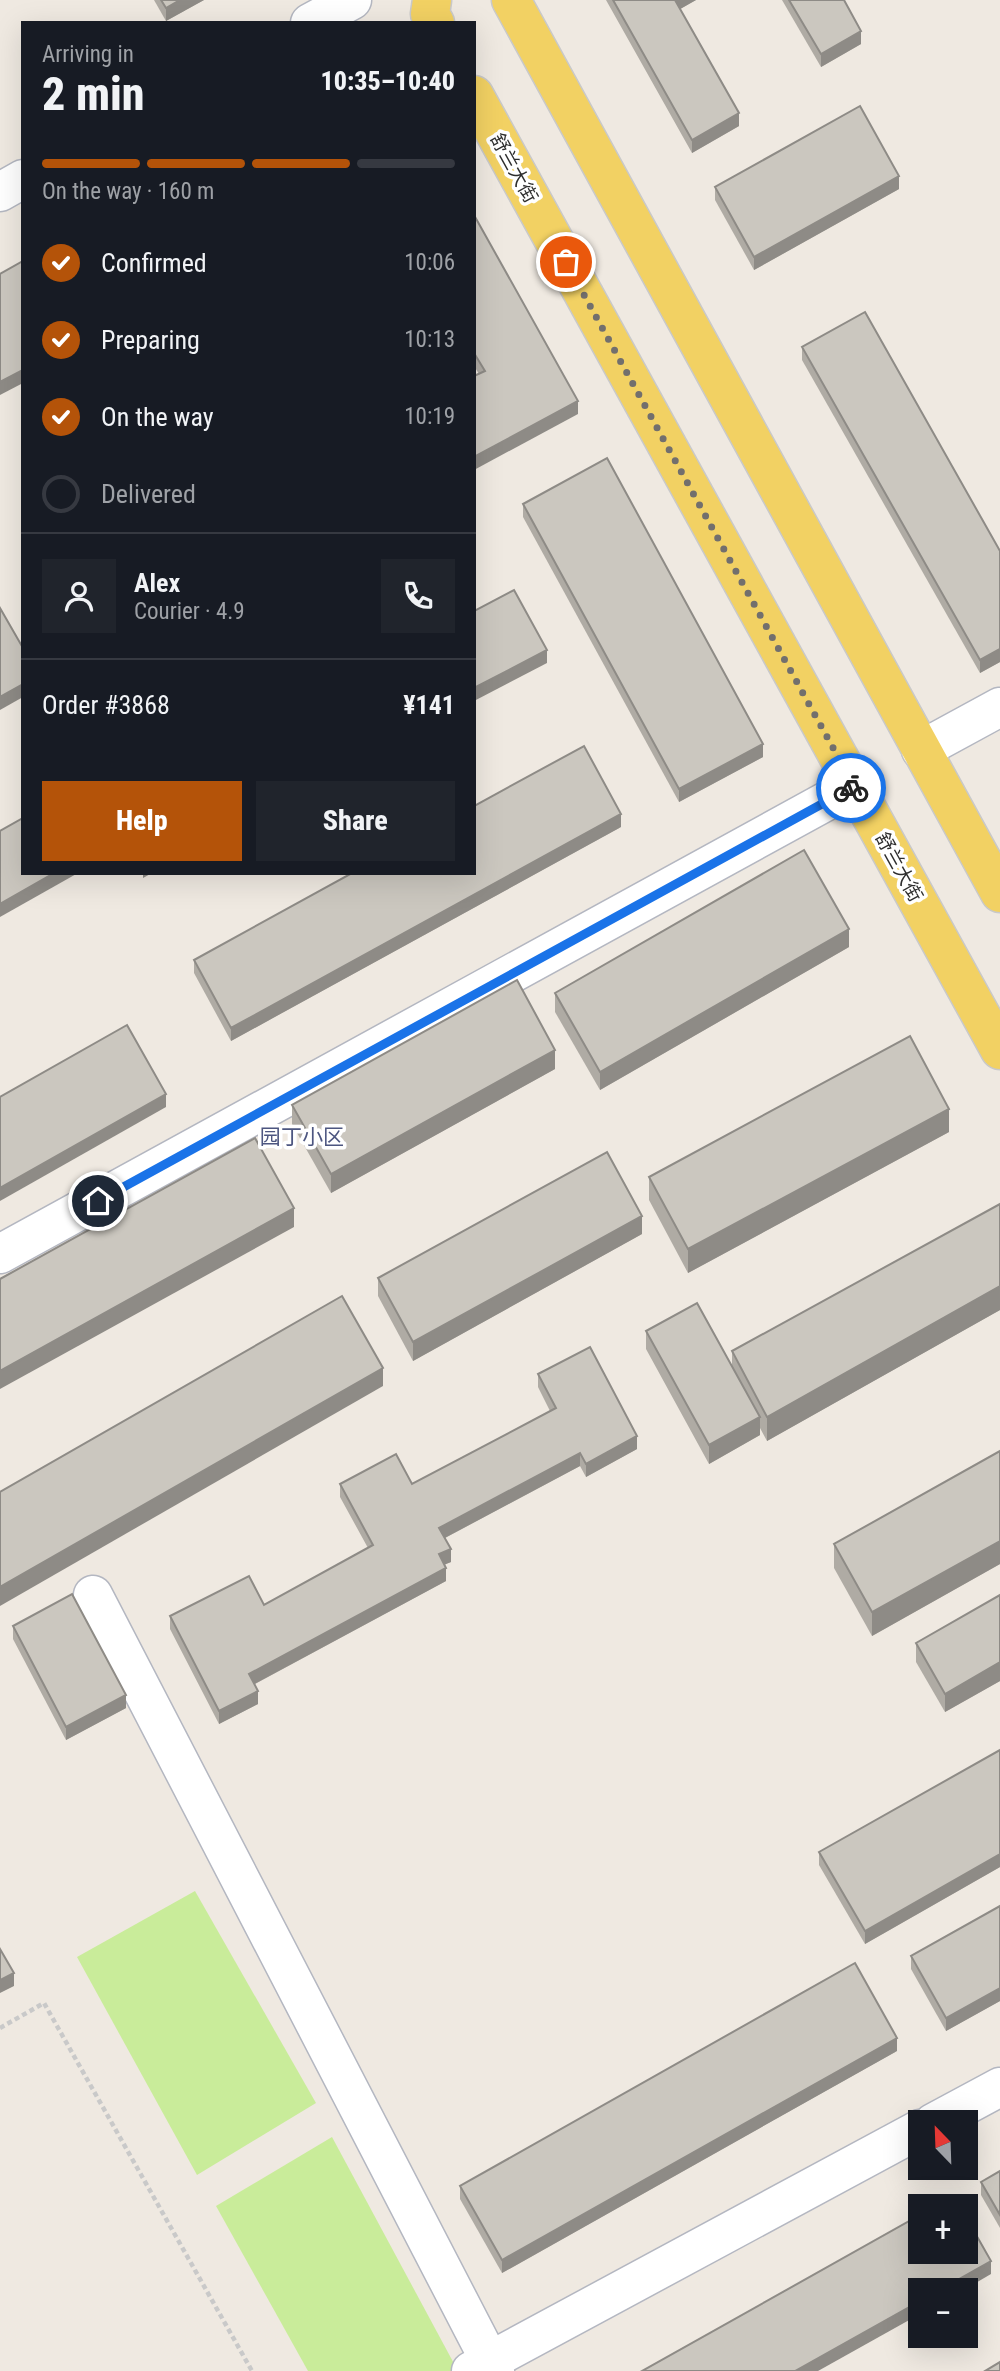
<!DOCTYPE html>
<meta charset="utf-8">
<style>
:root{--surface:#171b24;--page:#20242c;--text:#f1f3f6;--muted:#9ea1a6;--line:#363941;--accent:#b45309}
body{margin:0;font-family:"Roboto Condensed","Noto Sans SC",sans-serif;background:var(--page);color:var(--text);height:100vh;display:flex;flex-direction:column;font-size:26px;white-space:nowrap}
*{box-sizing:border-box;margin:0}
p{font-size:23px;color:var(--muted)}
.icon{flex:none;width:38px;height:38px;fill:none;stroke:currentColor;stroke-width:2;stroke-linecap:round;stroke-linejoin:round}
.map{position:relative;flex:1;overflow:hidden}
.details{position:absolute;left:21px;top:21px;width:455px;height:854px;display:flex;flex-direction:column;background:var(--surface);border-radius:0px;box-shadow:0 7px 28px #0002}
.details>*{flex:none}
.needle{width:46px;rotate:337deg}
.buttons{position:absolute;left:908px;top:2110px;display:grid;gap:14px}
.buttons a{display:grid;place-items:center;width:70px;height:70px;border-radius:0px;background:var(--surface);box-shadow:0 7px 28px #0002;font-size:35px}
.pin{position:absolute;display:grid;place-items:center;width:60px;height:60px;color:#fff;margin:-30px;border:4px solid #fff;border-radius:50%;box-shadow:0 2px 7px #0007}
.courier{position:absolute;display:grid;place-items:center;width:70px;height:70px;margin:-35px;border:5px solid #1a73e8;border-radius:50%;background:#fff;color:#222;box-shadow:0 2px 9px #0007}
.overview em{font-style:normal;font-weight:800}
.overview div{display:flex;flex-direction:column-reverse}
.overview{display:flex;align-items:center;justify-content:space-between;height:119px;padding:0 21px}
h1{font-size:46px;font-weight:800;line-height:52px}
.bar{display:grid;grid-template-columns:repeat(4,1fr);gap:10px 7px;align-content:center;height:84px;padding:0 21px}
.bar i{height:9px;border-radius:5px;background:var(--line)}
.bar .selected{background:var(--accent)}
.bar p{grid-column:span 4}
.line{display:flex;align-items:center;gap:18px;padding:0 21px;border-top:2px solid var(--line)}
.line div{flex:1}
.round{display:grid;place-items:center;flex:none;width:74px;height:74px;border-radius:0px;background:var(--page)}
ol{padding:0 21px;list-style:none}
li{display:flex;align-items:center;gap:21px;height:77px}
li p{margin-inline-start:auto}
li .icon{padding:7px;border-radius:50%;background:var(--accent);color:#fff;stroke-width:4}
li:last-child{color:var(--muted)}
li i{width:38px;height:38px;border:4px solid var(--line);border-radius:50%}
.button{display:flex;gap:14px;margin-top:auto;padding:14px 21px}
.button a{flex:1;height:80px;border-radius:0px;background:var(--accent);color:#fff;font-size:28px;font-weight:800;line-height:80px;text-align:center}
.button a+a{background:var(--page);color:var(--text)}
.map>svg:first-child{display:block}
</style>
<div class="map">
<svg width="1000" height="2371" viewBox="0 0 1000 2371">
<rect width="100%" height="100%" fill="#efe9e1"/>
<!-- pitch -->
<g fill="#c9ec9a">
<path d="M 195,1891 L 316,2103 L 197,2175 L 77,1957 Z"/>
<path d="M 332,2137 L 458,2371 L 308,2371 L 216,2206 Z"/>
</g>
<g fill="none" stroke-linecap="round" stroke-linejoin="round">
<defs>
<g id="minor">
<path d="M 310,23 L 352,0"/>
<path d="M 0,192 L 23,179"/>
<path d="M 921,750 L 1000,707"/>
<path d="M 0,1254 L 854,786"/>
<path d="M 93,1595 L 495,2371"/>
<path d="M 933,2123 L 1000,2087"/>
<path d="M 471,2371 L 920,2129"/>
</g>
<g id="major">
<path d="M 432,0 L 430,14 L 435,23"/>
<path d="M 511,0 L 1000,893"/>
<path d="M 474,95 L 1000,1050"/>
</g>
</defs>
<!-- minor casing -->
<use href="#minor" stroke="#b4b7c1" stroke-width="41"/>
<!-- major casing -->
<use href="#major" stroke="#c9c9c9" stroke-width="41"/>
<!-- path -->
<path stroke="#c9c9c9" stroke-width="4.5" stroke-dasharray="5 3.5" stroke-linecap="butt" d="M 0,2028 L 44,2003 L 252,2371"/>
<!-- minor -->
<use href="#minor" stroke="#fff" stroke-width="38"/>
<!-- major -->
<use href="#major" stroke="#f2d163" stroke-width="38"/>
</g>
<!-- wall -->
<g fill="#afaba4">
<path d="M 154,0 L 204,0 L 166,21 Z"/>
<path d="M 606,0 L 696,0 L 680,9 L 739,126 L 692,153 Z"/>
<path d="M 782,0 L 844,0 L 861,44 L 821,67 Z"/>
<path d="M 715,187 L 899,189 L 754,270 L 715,200 Z"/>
<path d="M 474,215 L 578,414 L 479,374 L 474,366 Z"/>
<path d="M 802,347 L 1000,551 L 1000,662 L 980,673 L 802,360 Z"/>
<path d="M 523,504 L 763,757 L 679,802 L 523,517 Z"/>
<path d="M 621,827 L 231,1041 L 194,973 L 194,960 Z"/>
<path d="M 849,947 L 600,1090 L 555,1012 L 555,993 Z"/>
<path d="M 555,1069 L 331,1193 L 292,1124 L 292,1105 Z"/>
<path d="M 949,1132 L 688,1273 L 649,1200 L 649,1177 Z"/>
<path d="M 1000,1204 L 1000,1310 L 767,1441 L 760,1428 L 760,1435 L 709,1464 L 646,1349 L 646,1331 L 732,1366 L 732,1351 Z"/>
<path d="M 642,1234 L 413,1361 L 378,1296 L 378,1278 Z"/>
<path d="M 538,1374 L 637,1449 L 586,1477 L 580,1466 L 445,1538 L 451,1562 L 445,1564 L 446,1581 L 255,1684 L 258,1704 L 219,1724 L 170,1629 L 170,1616 L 264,1605 L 368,1548 L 340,1497 L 340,1484 L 412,1484 L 550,1411 L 538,1387 Z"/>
<path d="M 1000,1451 L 1000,1564 L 872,1636 L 834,1568 L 834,1544 Z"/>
<path d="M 1000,1595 L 1000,1681 L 945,1712 L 916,1662 L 916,1643 Z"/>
<path d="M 13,1626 L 126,1708 L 66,1740 L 13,1639 Z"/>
<path d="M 1000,1750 L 1000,1867 L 865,1944 L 819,1865 L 819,1852 Z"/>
<path d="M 1000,1906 L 1000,2001 L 946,2031 L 911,1969 L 911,1956 Z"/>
<path d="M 897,2051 L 502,2273 L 460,2199 L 460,2186 Z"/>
<path d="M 1000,2171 L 1000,2228 L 981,2195 L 981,2182 Z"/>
</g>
<!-- shaded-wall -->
<g fill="#8e8b86">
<path d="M 180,0 L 204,0 L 166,21 L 166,8 Z"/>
<path d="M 675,0 L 696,0 L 675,12 Z"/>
<path d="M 861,31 L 861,44 L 821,67 L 821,54 Z"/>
<path d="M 739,113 L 739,126 L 692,153 L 692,140 Z"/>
<path d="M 899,176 L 899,189 L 754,270 L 754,257 Z"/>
<path d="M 23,370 L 23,383 L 0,395 L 0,382 Z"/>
<path d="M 578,401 L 578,414 L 474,470 L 474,457 Z"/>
<path d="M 1000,649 L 1000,662 L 980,673 L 980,660 Z"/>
<path d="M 547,650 L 547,663 L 474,701 L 474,688 Z"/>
<path d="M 23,684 L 23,697 L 0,710 L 0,697 Z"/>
<path d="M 763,744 L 763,757 L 679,802 L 679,789 Z"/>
<path d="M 621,814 L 621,827 L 231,1041 L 231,1028 Z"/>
<path d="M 54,873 L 78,873 L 0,917 L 0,904 Z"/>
<path d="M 143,873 L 152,873 L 143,878 Z"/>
<path d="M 849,929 L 849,947 L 600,1090 L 600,1072 Z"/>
<path d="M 555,1050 L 555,1069 L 331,1193 L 331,1174 Z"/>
<path d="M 166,1094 L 166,1107 L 0,1201 L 0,1188 Z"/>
<path d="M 949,1109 L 949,1132 L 688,1273 L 688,1249 Z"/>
<path d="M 294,1208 L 294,1227 L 0,1389 L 0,1371 Z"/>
<path d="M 642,1216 L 642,1234 L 413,1361 L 413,1342 Z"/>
<path d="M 1000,1286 L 1000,1310 L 767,1441 L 767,1417 Z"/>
<path d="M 383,1368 L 383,1386 L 0,1606 L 0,1587 Z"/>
<path d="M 760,1417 L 760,1435 L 709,1464 L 709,1445 Z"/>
<path d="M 637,1436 L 637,1449 L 586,1477 L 586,1464 Z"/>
<path d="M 580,1453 L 580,1466 L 439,1541 L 439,1528 Z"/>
<path d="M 1000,1541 L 1000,1564 L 872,1636 L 872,1612 Z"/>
<path d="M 451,1549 L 451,1562 L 439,1567 L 439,1554 Z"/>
<path d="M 446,1568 L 446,1581 L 249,1687 L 249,1674 Z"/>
<path d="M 1000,1662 L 1000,1681 L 945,1712 L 945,1694 Z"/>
<path d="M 258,1691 L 258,1704 L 219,1724 L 219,1711 Z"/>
<path d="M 126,1695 L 126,1708 L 66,1740 L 66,1727 Z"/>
<path d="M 1000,1854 L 1000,1867 L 865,1944 L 865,1931 Z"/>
<path d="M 14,1973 L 14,1986 L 0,1993 L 0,1980 Z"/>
<path d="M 1000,1988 L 1000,2001 L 946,2031 L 946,2018 Z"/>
<path d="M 897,2038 L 897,2051 L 502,2273 L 502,2260 Z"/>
<path d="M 991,2261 L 991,2274 L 962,2291 L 938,2291 Z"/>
<path d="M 920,2301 L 920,2314 L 818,2371 L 795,2371 Z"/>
</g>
<!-- building -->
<g fill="#cbc7bf" stroke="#8e8b86" stroke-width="2">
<path d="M 161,0 L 180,0 L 166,8 Z"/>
<path d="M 613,0 L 675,0 L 739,113 L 692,140 Z"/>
<path d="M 789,0 L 844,0 L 861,31 L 821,54 Z"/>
<path d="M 860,106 L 899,176 L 754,257 L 715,187 Z"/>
<path d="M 474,215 L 578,401 L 474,457 L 474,376 L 485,371 L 474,353 Z"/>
<path d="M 23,261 L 23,370 L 0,382 L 0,274 Z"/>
<path d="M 865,312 L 1000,551 L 1000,649 L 980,660 L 802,347 Z"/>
<path d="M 607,458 L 763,744 L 679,789 L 523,504 Z"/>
<path d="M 514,590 L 547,650 L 474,688 L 474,611 Z"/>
<path d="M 0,608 L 23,648 L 23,684 L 0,697 Z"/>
<path d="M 584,746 L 621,814 L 231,1028 L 194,960 L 352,873 L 474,873 L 474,806 Z"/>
<path d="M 23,818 L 23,873 L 54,873 L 0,904 L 0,831 Z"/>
<path d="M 804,850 L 849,929 L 600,1072 L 555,993 Z"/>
<path d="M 517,980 L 555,1050 L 331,1174 L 292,1105 Z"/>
<path d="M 127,1025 L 166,1094 L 0,1188 L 0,1097 Z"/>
<path d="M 910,1036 L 949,1109 L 688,1249 L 649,1177 Z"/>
<path d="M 255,1138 L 294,1208 L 0,1371 L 0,1279 Z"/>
<path d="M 607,1152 L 642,1216 L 413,1342 L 378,1278 Z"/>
<path d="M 1000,1204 L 1000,1286 L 767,1417 L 732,1351 Z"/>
<path d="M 342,1296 L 383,1368 L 0,1587 L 0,1492 Z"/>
<path d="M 697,1303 L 760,1417 L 709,1445 L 646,1331 Z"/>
<path d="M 590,1347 L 637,1436 L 586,1464 L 580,1453 L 439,1528 L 451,1549 L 439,1554 L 446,1568 L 249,1674 L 258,1691 L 219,1711 L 170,1616 L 249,1576 L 264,1605 L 373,1545 L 340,1484 L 396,1454 L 412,1484 L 556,1408 L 538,1374 Z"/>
<path d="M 1000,1451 L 1000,1541 L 872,1612 L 834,1544 Z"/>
<path d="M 72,1594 L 126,1695 L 66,1727 L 13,1626 Z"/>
<path d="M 1000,1595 L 1000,1662 L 945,1694 L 916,1643 Z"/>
<path d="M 1000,1750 L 1000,1854 L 865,1931 L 819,1852 Z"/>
<path d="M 1000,1906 L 1000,1988 L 946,2018 L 911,1956 Z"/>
<path d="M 0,1949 L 14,1973 L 0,1980 Z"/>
<path d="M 855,1963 L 897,2038 L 502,2260 L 460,2186 Z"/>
<path d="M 1000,2171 L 1000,2215 L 981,2182 Z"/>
<path d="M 955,2196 L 960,2207 L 936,2207 Z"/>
<path d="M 920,2215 L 920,2252 L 966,2252 L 966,2217 L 991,2261 L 938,2291 L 920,2291 L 920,2301 L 795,2371 L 642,2371 Z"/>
<path d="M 1000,2362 L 1000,2371 L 985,2371 Z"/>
</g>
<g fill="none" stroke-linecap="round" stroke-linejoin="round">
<!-- done -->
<path stroke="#726f6d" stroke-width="7" stroke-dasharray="0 12.6" d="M 566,262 L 854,786 L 851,788"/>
<!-- route -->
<path stroke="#1a73e8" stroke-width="9" d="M 98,1201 L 851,788"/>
</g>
<g text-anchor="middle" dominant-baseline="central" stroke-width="7" stroke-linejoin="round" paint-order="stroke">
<!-- street labels -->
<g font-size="19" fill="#2e2e2e" stroke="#fff">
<text transform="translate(514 168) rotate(61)">舒兰大街</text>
<text transform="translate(899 867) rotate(61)">舒兰大街</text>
</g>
<!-- neighbourhood labels -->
<g font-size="21" fill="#4d5680" stroke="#fff">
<text x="302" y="1137">园丁小区</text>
</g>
</g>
</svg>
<div class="buttons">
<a><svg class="needle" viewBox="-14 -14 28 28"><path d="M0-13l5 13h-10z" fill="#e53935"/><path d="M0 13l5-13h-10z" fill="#9ea1a6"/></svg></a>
<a>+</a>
<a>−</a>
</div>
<div class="pin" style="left:566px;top:262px;background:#ea580c"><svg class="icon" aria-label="bag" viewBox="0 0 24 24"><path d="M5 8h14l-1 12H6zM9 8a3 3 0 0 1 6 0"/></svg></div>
<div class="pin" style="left:98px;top:1201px;background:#1f2937"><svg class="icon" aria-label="home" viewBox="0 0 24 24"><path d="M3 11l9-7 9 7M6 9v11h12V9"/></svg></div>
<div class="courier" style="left:851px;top:788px"><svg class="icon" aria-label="bike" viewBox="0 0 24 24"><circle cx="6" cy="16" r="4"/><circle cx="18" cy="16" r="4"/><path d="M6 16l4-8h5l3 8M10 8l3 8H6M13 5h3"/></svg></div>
<section class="details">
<div class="overview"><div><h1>2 min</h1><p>Arriving in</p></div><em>10:35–10:40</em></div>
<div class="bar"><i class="selected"></i><i class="selected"></i><i class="selected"></i><i></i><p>On the way · 160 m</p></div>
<ol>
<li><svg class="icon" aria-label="check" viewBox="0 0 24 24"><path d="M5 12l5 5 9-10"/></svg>Confirmed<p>10:06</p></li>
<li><svg class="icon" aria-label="check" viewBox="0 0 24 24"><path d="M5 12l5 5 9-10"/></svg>Preparing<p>10:13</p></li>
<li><svg class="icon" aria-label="check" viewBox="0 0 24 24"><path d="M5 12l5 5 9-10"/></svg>On the way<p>10:19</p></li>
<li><i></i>Delivered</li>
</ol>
<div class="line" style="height:126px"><a class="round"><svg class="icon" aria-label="person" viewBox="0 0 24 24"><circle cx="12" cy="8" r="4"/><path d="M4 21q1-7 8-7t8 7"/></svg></a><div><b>Alex</b><p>Courier · 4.9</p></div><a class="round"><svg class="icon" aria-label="phone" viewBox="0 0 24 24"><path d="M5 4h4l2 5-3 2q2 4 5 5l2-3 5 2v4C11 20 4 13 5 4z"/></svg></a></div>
<div class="line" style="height:91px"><div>Order #3868</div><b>¥141</b></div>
<div class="button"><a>Help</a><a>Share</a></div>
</section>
</div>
